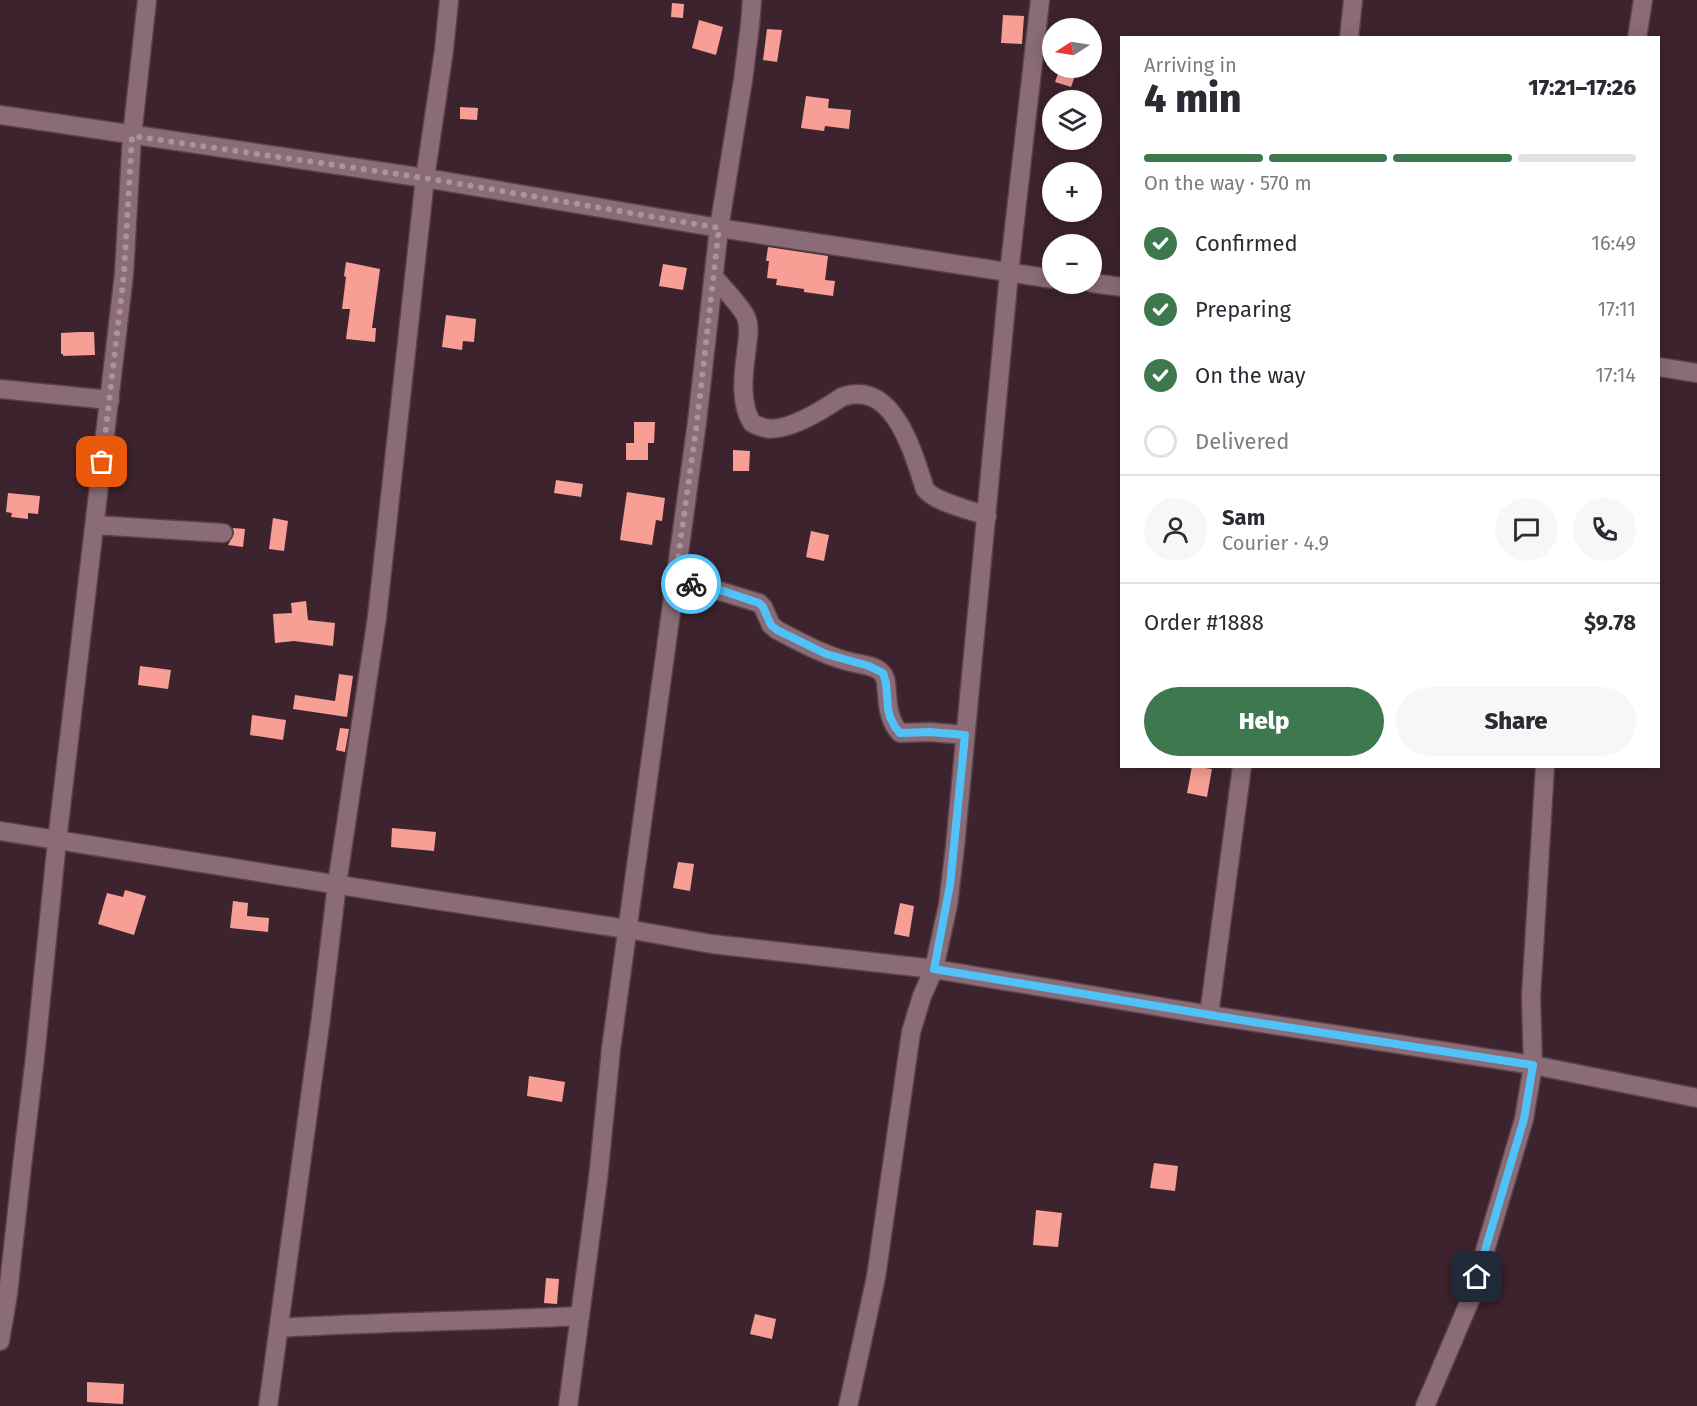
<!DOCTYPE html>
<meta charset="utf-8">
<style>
:root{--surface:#fff;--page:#f7f7f7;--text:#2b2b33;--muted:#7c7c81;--line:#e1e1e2;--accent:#3d784f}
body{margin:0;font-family:"Fira Sans",sans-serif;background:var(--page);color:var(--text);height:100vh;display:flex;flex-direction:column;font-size:22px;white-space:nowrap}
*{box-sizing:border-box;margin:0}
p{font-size:20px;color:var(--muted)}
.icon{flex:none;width:33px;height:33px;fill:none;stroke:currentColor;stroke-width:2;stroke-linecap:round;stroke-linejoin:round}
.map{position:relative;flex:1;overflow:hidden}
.panel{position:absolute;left:1120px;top:36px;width:540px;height:732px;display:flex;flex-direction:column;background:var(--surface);border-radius:0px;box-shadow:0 3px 15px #0003}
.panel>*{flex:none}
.needle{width:39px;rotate:258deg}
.tools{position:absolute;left:1042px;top:18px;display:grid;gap:12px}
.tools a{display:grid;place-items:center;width:60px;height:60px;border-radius:50%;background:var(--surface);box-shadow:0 3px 15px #0003;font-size:30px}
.pin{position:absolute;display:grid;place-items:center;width:51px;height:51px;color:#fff;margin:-26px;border-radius:12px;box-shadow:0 3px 9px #0006}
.courier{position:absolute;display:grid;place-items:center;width:60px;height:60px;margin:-30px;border:4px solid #4fc3f7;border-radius:50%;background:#fff;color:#222;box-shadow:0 2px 8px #0007}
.summary em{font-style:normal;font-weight:800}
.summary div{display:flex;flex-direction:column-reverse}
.summary{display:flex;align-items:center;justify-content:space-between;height:102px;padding:0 24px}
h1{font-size:39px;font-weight:800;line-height:45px}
.bar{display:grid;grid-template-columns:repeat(4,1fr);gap:9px 6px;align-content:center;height:72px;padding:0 24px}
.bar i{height:8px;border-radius:4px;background:var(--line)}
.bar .on{background:var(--accent)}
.bar p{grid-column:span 4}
.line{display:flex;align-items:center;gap:15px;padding:0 24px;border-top:2px solid var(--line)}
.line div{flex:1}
.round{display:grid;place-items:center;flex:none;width:63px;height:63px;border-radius:32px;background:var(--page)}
ol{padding:0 24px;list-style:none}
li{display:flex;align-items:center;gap:18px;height:66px}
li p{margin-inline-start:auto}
li .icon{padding:6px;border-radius:50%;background:var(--accent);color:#fff;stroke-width:4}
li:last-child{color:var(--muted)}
li i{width:33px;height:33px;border:3px solid var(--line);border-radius:50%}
.cta{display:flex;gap:12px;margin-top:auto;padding:12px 24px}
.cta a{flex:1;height:69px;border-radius:36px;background:var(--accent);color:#fff;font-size:24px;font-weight:800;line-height:69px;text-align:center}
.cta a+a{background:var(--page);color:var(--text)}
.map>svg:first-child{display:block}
</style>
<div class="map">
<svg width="1697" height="1406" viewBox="0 0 1697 1406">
<rect width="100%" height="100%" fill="#3d232d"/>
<!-- building -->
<g fill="#f89f95">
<path d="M 672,3 L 684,4 L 683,18 L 671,17 Z"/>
<path d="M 1003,15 L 1024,16 L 1022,44 L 1001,43 Z"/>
<path d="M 699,20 L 723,27 L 716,55 L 692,48 Z"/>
<path d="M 767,29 L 782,30 L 777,62 L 763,60 Z"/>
<path d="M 1060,68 L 1078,68 L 1071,87 L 1055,82 Z"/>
<path d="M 806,96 L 829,99 L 828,108 L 851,110 L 849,129 L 825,126 L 824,131 L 801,128 Z"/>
<path d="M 460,107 L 478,108 L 477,120 L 460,119 Z"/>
<path d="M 768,247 L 828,256 L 825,280 L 835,281 L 833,296 L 804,292 L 804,289 L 776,285 L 777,279 L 767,278 L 769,261 L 766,261 Z"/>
<path d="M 346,262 L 380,269 L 372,328 L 376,328 L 375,342 L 346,339 L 350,309 L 342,309 L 346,277 L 344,276 Z"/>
<path d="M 663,264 L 687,268 L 683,290 L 659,286 Z"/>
<path d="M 446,315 L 476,319 L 474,342 L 463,341 L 462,350 L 442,347 Z"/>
<path d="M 80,332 L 94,332 L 95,355 L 63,356 L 63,354 L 61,354 L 61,333 Z"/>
<path d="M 634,422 L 655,422 L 654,443 L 648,443 L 648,460 L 626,460 L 626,443 L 634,443 Z"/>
<path d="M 733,450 L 750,451 L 749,471 L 733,471 Z"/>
<path d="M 556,480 L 583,484 L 581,497 L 554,493 Z"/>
<path d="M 627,492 L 665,498 L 662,521 L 656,520 L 652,545 L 620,540 Z"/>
<path d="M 8,493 L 40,496 L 38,514 L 28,513 L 28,519 L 11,517 L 12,513 L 6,512 Z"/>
<path d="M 273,518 L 288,521 L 284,551 L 269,549 Z"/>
<path d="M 233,528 L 245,529 L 243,547 L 228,545 L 234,534 Z"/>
<path d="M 811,531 L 829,535 L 824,561 L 806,557 Z"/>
<path d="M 306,601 L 308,620 L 335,623 L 333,646 L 294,641 L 275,643 L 273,614 L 292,613 L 291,603 Z"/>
<path d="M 140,666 L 171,670 L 168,689 L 138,685 Z"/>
<path d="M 339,674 L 353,676 L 347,717 L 293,709 L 295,695 L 335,701 Z"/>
<path d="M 252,715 L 286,720 L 283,740 L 250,735 Z"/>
<path d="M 340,728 L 349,729 L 345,752 L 336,750 Z"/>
<path d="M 1192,766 L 1212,769 L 1207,797 L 1187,793 Z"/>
<path d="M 392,828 L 436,832 L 434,851 L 391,847 Z"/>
<path d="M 678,862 L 694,864 L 690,891 L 673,888 Z"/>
<path d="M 125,890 L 146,896 L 134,935 L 98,924 L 107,893 L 123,897 Z"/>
<path d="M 233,901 L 248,903 L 247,916 L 269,918 L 268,932 L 230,928 Z"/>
<path d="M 900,903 L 914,906 L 909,937 L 894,934 Z"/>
<path d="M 529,1076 L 565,1082 L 562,1102 L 527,1096 Z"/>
<path d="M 1154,1163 L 1178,1166 L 1175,1191 L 1150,1188 Z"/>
<path d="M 1036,1210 L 1062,1213 L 1058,1247 L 1033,1245 Z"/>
<path d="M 546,1278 L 559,1279 L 557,1304 L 544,1303 Z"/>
<path d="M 755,1314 L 776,1319 L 772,1339 L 750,1334 Z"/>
<path d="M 87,1382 L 124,1384 L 123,1404 L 87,1402 Z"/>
</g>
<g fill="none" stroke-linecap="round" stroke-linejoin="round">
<defs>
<g id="minor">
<path d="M 1349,38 L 1353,0"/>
<path d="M 1637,38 L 1643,0"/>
<path d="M 0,115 L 425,178 L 719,228 L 1053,279"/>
<path d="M 714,277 C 721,286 743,308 746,317 C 751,329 747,342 746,354 C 743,376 740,404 752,423 C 756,425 761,427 765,428 C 787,433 824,409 842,397 C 894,379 913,453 925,489 C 934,502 971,510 987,516"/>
<path d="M 1092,283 L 1122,287"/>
<path d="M 1659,367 L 1697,373"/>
<path d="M 0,389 L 110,400"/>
<path d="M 95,525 L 223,533"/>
<path d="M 675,580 L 723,592 L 759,603 L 763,607 L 771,625 L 777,630 C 802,643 827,657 855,663 C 864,665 879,666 884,676 C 887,681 886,688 887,694 C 888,709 890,722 900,733 L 930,732 L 965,735"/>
<path d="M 0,831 L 415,897 L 627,929 L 712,944 L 934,969 L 1209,1015 L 1533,1065 L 1697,1098"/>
<path d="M 1209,1015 L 1242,766"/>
<path d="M 279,1328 C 379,1322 480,1321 580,1316"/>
<path d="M 0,1341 L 8,1294 L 23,1157 L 35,1057 L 57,841 L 124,274 L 132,136 L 147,0"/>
<path d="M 268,1406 L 321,1017 L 337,884 L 377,617 L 425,178 L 444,50 L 449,0"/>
<path d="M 568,1406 L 598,1179 L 611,1049 L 697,422 L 719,228 L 743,80 L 750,25 L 752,0"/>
<path d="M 848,1406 L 876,1277 L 911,1032 L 922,996 L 934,969 L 948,905 L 955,847 L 1009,273 L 1040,0"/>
<path d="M 1425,1406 L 1471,1298 L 1524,1119 L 1533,1065 L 1531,997 L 1545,766"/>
</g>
</defs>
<!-- minor casing -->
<use href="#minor" stroke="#59424b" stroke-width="21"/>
<!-- minor -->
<use href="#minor" stroke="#8b6c76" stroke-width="18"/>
</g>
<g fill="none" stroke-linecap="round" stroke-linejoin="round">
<!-- done -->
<path stroke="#aa949c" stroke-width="6" stroke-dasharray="0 10.8" d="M 102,462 L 124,274 L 132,136 L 425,178 L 719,228 L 697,422 L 675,580 L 691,584"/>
<!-- route -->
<path stroke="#4fc3f7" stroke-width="8" d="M 691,584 L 723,591 L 759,603 L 763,607 L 771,625 L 777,630 L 826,654 L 869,666 L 883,673 L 886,683 L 888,709 L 890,717 L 895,727 L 900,733 L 930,732 L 965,735 L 950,885 L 934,969 L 1253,1022 L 1533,1065 L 1524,1119 L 1477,1277"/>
</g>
</svg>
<div class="tools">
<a><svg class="needle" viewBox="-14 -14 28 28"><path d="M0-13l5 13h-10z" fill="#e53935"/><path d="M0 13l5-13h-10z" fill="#7c7c81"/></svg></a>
<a><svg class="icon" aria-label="layers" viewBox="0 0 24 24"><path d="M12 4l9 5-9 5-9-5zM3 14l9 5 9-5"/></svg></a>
<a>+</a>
<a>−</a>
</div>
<div class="pin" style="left:102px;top:462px;background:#ea580c"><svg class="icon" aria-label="bag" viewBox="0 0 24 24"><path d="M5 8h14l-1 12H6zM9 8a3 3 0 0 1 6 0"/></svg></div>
<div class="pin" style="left:1477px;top:1277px;background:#1f2937"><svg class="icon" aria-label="home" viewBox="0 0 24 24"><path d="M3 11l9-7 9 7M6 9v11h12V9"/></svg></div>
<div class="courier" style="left:691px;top:584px"><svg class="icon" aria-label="bike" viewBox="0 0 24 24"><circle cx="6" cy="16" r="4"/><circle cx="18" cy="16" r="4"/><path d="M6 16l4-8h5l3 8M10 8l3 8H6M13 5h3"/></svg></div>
<section class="panel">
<div class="summary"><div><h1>4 min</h1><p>Arriving in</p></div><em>17:21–17:26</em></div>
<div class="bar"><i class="on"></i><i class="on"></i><i class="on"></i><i></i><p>On the way · 570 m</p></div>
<ol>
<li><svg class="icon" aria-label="check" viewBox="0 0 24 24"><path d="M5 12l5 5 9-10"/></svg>Confirmed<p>16:49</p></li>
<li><svg class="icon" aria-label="check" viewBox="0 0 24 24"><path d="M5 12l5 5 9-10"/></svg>Preparing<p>17:11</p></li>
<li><svg class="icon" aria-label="check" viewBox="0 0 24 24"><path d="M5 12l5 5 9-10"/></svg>On the way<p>17:14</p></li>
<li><i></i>Delivered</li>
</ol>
<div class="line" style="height:108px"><a class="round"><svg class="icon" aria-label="person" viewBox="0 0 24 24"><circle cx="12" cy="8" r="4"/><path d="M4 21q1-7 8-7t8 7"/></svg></a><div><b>Sam</b><p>Courier · 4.9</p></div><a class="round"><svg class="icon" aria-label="chat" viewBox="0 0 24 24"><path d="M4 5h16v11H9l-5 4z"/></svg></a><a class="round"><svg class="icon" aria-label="phone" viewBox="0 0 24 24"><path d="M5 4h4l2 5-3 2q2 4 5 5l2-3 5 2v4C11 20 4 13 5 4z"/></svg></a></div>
<div class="line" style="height:78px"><div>Order #1888</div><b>$9.78</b></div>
<div class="cta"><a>Help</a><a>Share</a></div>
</section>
</div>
